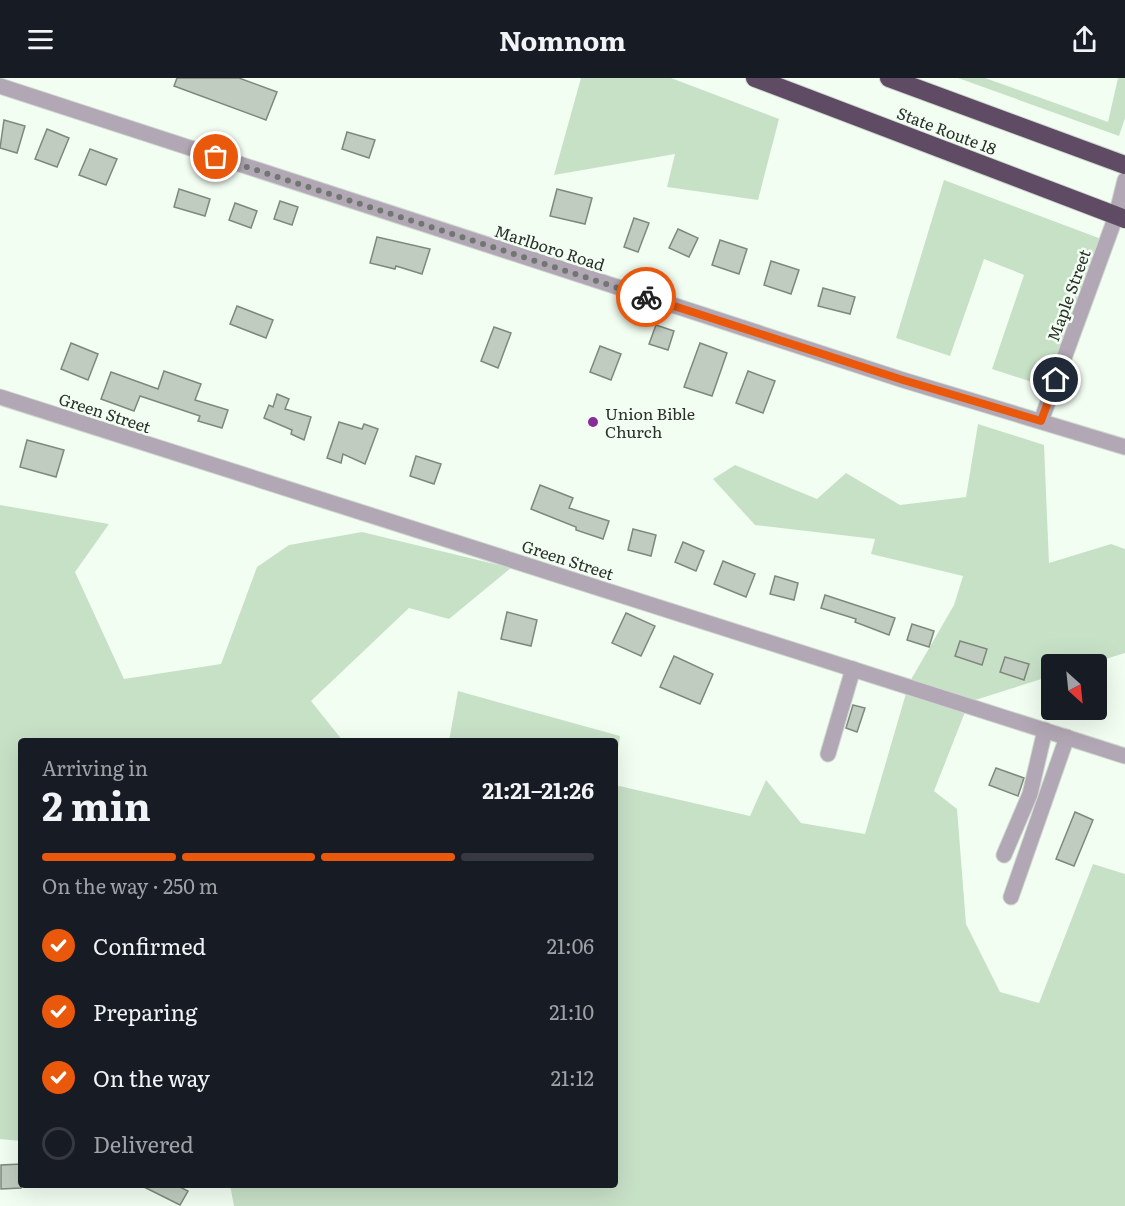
<!DOCTYPE html>
<meta charset="utf-8">
<style>
:root{--surface:#171b24;--page:#242831;--text:#f1f3f6;--muted:#9ea1a6;--line:#363941;--accent:#ea580c}
body{margin:0;font-family:Literata,serif;background:var(--page);color:var(--text);height:100vh;display:flex;flex-direction:column;font-size:22px;white-space:nowrap}
*{box-sizing:border-box;margin:0}
p{font-size:20px;color:var(--muted)}
.icon{flex:none;width:33px;height:33px;fill:none;stroke:currentColor;stroke-width:2;stroke-linecap:round;stroke-linejoin:round}
.map{position:relative;flex:1;overflow:hidden}
.drawer{position:absolute;left:18px;top:660px;width:600px;height:450px;display:flex;flex-direction:column;background:var(--surface);border-radius:6px;box-shadow:0 6px 24px #0002}
.drawer>*{flex:none}
.needle{width:39px;rotate:153deg}
.tools{position:absolute;left:1041px;top:576px;display:grid;gap:12px}
.tools a{display:grid;place-items:center;width:66px;height:66px;border-radius:6px;background:var(--surface);box-shadow:0 6px 24px #0002;font-size:30px}
.pin{position:absolute;display:grid;place-items:center;width:51px;height:51px;color:#fff;margin:-26px;border:3px solid #fff;border-radius:50%;box-shadow:0 2px 6px #0007}
.courier{position:absolute;display:grid;place-items:center;width:60px;height:60px;margin:-30px;border:4px solid #ea580c;border-radius:50%;background:#fff;color:#222;box-shadow:0 2px 8px #0007}
.overview em{font-style:normal;font-weight:700}
.overview div{display:flex;flex-direction:column-reverse}
.overview{display:flex;align-items:center;justify-content:space-between;height:102px;padding:0 24px}
h1{font-size:39px;font-weight:700;line-height:45px}
.bar{display:grid;grid-template-columns:repeat(4,1fr);gap:9px 6px;align-content:center;height:72px;padding:0 24px}
.bar i{height:8px;border-radius:4px;background:var(--line)}
.bar .active{background:var(--accent)}
.bar p{grid-column:span 4}
ol{padding:0 24px;list-style:none}
li{display:flex;align-items:center;gap:18px;height:66px}
li p{margin-inline-start:auto}
li .icon{padding:6px;border-radius:50%;background:var(--accent);color:#fff;stroke-width:4}
li:last-child{color:var(--muted)}
li i{width:33px;height:33px;border:3px solid var(--line);border-radius:50%}
header{display:flex;justify-content:space-between;align-items:center;height:78px;padding:0 24px;background:var(--surface);font-size:27px;font-weight:700}
.map>svg:first-child{display:block}
</style>
<header><svg class="icon" aria-label="menu" viewBox="0 0 24 24"><path d="M4 6h16M4 12h16M4 18h16"/></svg>Nomnom<svg class="icon" aria-label="share" viewBox="0 0 24 24"><path d="M12 15V3M7 8l5-5 5 5M5 13v7h14v-7"/></svg></header>
<div class="map">
<svg width="1125" height="1128" viewBox="0 0 1125 1128">
<rect width="100%" height="100%" fill="#f3fef3"/>
<!-- green -->
<g fill="#c7e1c7">
<path d="M 581,0 L 671,0 L 779,41 L 758,122 L 667,109 L 675,76 L 554,97 Z"/>
<path d="M 958,0 L 985,0 L 1108,44 L 1118,0 L 1125,0 L 1125,40 L 1119,58 Z"/>
<path d="M 944,102 L 1104,162 L 1053,311 L 992,291 L 1024,197 L 984,181 L 950,278 L 896,260 Z"/>
<path d="M 978,346 L 1044,367 L 1049,485 L 1111,466 L 1125,471 L 1125,575 L 1089,586 L 1052,586 L 1051,598 L 969,624 L 934,713 L 957,731 L 966,846 L 1000,914 L 1039,925 L 1093,786 L 1125,796 L 1125,1128 L 234,1128 L 230,1107 L 615,1107 L 615,707 L 750,738 L 766,702 L 801,745 L 865,756 L 909,605 L 954,527 L 963,498 L 871,476 L 875,461 L 755,447 L 713,401 L 735,387 L 817,421 L 846,395 L 900,427 L 966,419 Z"/>
<path d="M 0,427 L 109,446 L 75,494 L 124,601 L 221,586 L 257,489 L 289,467 L 362,454 L 511,490 L 449,541 L 409,530 L 311,623 L 343,663 L 21,663 L 21,1063 L 0,1061 Z"/>
<path d="M 458,613 L 620,658 L 615,690 L 615,663 L 449,663 Z"/>
</g>
<!-- building -->
<g fill="#bfccbf" stroke="#7d897d" stroke-width="1.5">
<path d="M 177,0 L 239,0 L 277,14 L 266,42 L 174,8 Z"/>
<path d="M 4,42 L 25,48 L 17,75 L 0,70 Z"/>
<path d="M 47,51 L 69,60 L 57,89 L 35,81 Z"/>
<path d="M 347,54 L 375,62 L 369,80 L 342,71 Z"/>
<path d="M 90,71 L 117,81 L 106,107 L 79,97 Z"/>
<path d="M 179,111 L 210,121 L 205,138 L 174,129 Z"/>
<path d="M 557,111 L 592,120 L 585,146 L 550,138 Z"/>
<path d="M 280,123 L 298,129 L 292,147 L 274,141 Z"/>
<path d="M 235,125 L 257,133 L 251,150 L 229,142 Z"/>
<path d="M 634,140 L 649,145 L 638,174 L 624,169 Z"/>
<path d="M 678,151 L 698,160 L 689,179 L 669,170 Z"/>
<path d="M 377,159 L 430,171 L 422,196 L 396,188 L 395,191 L 370,185 Z"/>
<path d="M 720,162 L 747,171 L 739,196 L 712,187 Z"/>
<path d="M 771,183 L 799,192 L 791,216 L 764,207 Z"/>
<path d="M 823,210 L 855,219 L 850,236 L 818,228 Z"/>
<path d="M 237,228 L 273,242 L 266,260 L 230,246 Z"/>
<path d="M 656,247 L 674,253 L 668,272 L 649,266 Z"/>
<path d="M 494,249 L 511,255 L 498,290 L 481,283 Z"/>
<path d="M 71,265 L 98,276 L 88,302 L 61,291 Z"/>
<path d="M 700,265 L 727,275 L 712,318 L 684,309 Z"/>
<path d="M 600,268 L 621,276 L 611,302 L 590,294 Z"/>
<path d="M 164,293 L 201,306 L 195,322 L 228,332 L 222,350 L 198,343 L 200,338 L 140,318 L 134,333 L 101,321 L 111,294 L 158,311 Z"/>
<path d="M 748,293 L 775,303 L 763,335 L 736,325 Z"/>
<path d="M 277,316 L 289,321 L 285,331 L 311,339 L 304,362 L 291,356 L 292,352 L 264,340 L 269,327 L 273,329 Z"/>
<path d="M 339,344 L 362,351 L 364,346 L 378,351 L 365,386 L 343,376 L 341,385 L 327,380 Z"/>
<path d="M 27,362 L 64,372 L 56,399 L 20,389 Z"/>
<path d="M 416,378 L 441,386 L 434,406 L 410,398 Z"/>
<path d="M 540,407 L 573,420 L 569,430 L 609,443 L 603,461 L 576,452 L 576,449 L 531,431 Z"/>
<path d="M 633,451 L 656,457 L 651,478 L 628,472 Z"/>
<path d="M 683,464 L 704,473 L 696,493 L 675,484 Z"/>
<path d="M 723,483 L 755,496 L 746,519 L 714,506 Z"/>
<path d="M 775,498 L 798,505 L 794,522 L 770,516 Z"/>
<path d="M 825,517 L 895,540 L 889,557 L 855,544 L 856,541 L 821,530 Z"/>
<path d="M 507,534 L 537,542 L 531,568 L 501,561 Z"/>
<path d="M 626,535 L 655,548 L 641,578 L 612,565 Z"/>
<path d="M 912,546 L 934,553 L 929,569 L 907,562 Z"/>
<path d="M 960,563 L 987,571 L 982,587 L 955,578 Z"/>
<path d="M 674,578 L 713,596 L 700,626 L 660,609 Z"/>
<path d="M 1005,579 L 1029,586 L 1024,602 L 1000,594 Z"/>
<path d="M 853,627 L 865,630 L 857,654 L 846,650 Z"/>
<path d="M 996,690 L 1024,700 L 1018,718 L 989,707 Z"/>
<path d="M 1075,734 L 1093,742 L 1074,788 L 1056,781 Z"/>
<path d="M 21,1086 L 21,1110 L 1,1111 L 1,1087 Z"/>
<path d="M 140,1107 L 176,1107 L 188,1113 L 180,1127 Z"/>
</g>
<g fill="none" stroke-linecap="round" stroke-linejoin="round">
<defs>
<g id="minor">
<path d="M 0,8 L 903,302 L 1125,369"/>
<path d="M 0,319 L 1125,678"/>
<path d="M 1041,343 L 1116,138 L 1125,102"/>
<path d="M 828,676 L 853,591"/>
<path d="M 1004,777 L 1030,716 L 1045,652"/>
<path d="M 1011,819 L 1067,659"/>
</g>
<g id="highway">
<path d="M 755,0 L 1125,141"/>
<path d="M 889,0 L 1125,87"/>
</g>
</defs>
<!-- minor casing -->
<use href="#minor" stroke="#cfd9cf" stroke-width="17"/>
<!-- highway casing -->
<use href="#highway" stroke="#cfd9cf" stroke-width="20"/>
<!-- minor -->
<use href="#minor" stroke="#b2a7b4" stroke-width="15"/>
<!-- highway -->
<use href="#highway" stroke="#604b65" stroke-width="18"/>
</g>
<g fill="none" stroke-linecap="round" stroke-linejoin="round">
<!-- done -->
<path stroke="#707770" stroke-width="6" stroke-dasharray="0 10.8" d="M 216,79 L 646,219"/>
<!-- route -->
<path stroke="#ea580c" stroke-width="8" d="M 646,219 L 903,302 L 1041,343 L 1056,302"/>
</g>
<!-- markers -->
<circle fill="#872d99" stroke="#f3fef3" stroke-width="2" cx="593" cy="344" r="6"/>
<g text-anchor="middle" dominant-baseline="central" stroke-width="5" stroke-linejoin="round" paint-order="stroke">
<!-- street labels -->
<g font-size="16" fill="#2a2f2a" stroke="#f3fef3">
<text transform="translate(947 52) rotate(21)">State Route 18</text>
<text transform="translate(550 169) rotate(18)">Marlboro Road</text>
<text transform="translate(1068 217) rotate(-70)">Maple Street</text>
<text transform="translate(105 334) rotate(18)">Green Street</text>
<text transform="translate(568 481) rotate(18)">Green Street</text>
</g>
<!-- poi labels -->
<g font-size="16" fill="#2a2f2a" stroke="#f3fef3" text-anchor="start">
<text x="605" y="335">Union Bible<tspan x="605" dy="18">Church</tspan></text>
</g>
</g>
</svg>
<div class="tools">
<a><svg class="needle" viewBox="-14 -14 28 28"><path d="M0-13l5 13h-10z" fill="#e53935"/><path d="M0 13l5-13h-10z" fill="#9ea1a6"/></svg></a>
</div>
<div class="pin" style="left:216px;top:79px;background:#ea580c"><svg class="icon" aria-label="bag" viewBox="0 0 24 24"><path d="M5 8h14l-1 12H6zM9 8a3 3 0 0 1 6 0"/></svg></div>
<div class="pin" style="left:1056px;top:302px;background:#1f2937"><svg class="icon" aria-label="home" viewBox="0 0 24 24"><path d="M3 11l9-7 9 7M6 9v11h12V9"/></svg></div>
<div class="courier" style="left:646px;top:219px"><svg class="icon" aria-label="bike" viewBox="0 0 24 24"><circle cx="6" cy="16" r="4"/><circle cx="18" cy="16" r="4"/><path d="M6 16l4-8h5l3 8M10 8l3 8H6M13 5h3"/></svg></div>
<section class="drawer">
<div class="overview"><div><h1>2 min</h1><p>Arriving in</p></div><em>21:21–21:26</em></div>
<div class="bar"><i class="active"></i><i class="active"></i><i class="active"></i><i></i><p>On the way · 250 m</p></div>
<ol>
<li><svg class="icon" aria-label="check" viewBox="0 0 24 24"><path d="M5 12l5 5 9-10"/></svg>Confirmed<p>21:06</p></li>
<li><svg class="icon" aria-label="check" viewBox="0 0 24 24"><path d="M5 12l5 5 9-10"/></svg>Preparing<p>21:10</p></li>
<li><svg class="icon" aria-label="check" viewBox="0 0 24 24"><path d="M5 12l5 5 9-10"/></svg>On the way<p>21:12</p></li>
<li><i></i>Delivered</li>
</ol>
</section>
</div>
